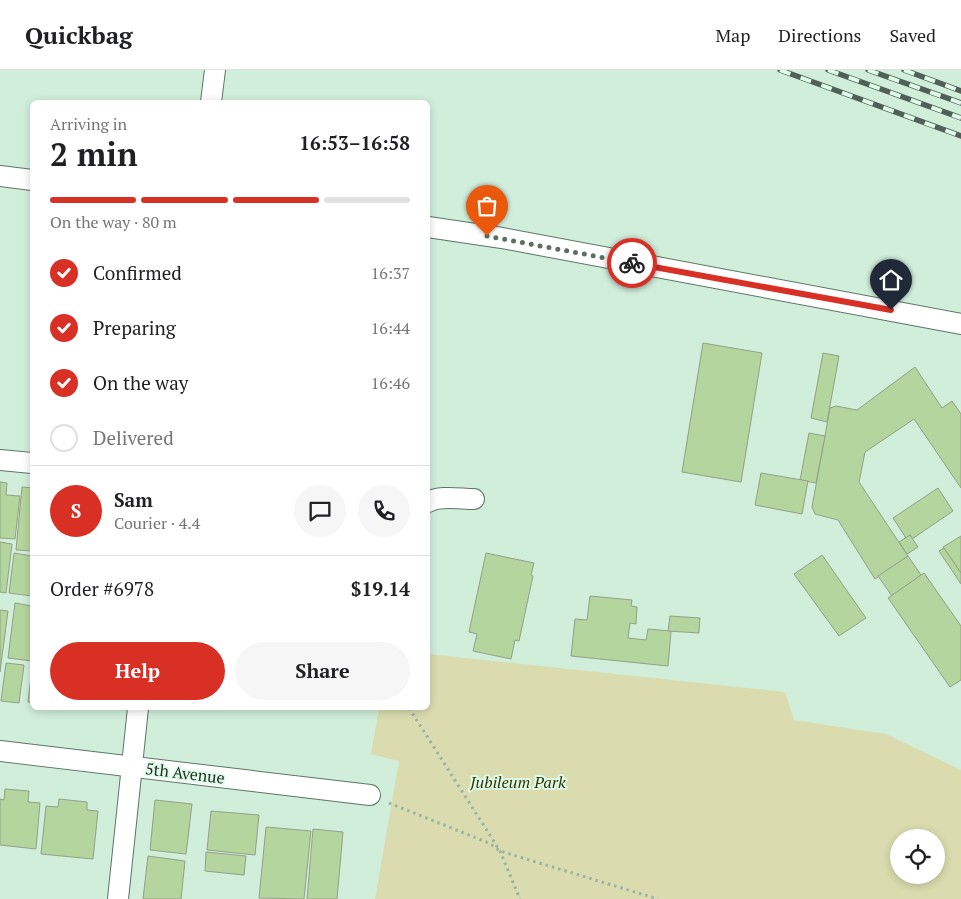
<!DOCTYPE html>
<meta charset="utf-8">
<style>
:root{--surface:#fff;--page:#f6f6f6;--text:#202124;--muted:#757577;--line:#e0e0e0;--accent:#d93025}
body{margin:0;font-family:"PT Serif",serif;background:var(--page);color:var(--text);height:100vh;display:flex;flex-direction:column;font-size:19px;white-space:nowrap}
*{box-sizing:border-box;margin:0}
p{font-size:16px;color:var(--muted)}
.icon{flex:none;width:28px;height:28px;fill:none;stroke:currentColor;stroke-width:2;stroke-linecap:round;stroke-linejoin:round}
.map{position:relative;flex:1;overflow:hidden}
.drawer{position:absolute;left:30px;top:30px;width:400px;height:610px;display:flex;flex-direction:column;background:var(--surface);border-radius:8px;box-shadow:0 2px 8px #0003}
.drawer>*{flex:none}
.tools{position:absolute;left:890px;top:759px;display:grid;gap:10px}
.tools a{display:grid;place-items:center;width:55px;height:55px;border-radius:50%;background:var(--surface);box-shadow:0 2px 8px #0003;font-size:25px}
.pin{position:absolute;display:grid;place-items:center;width:42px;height:42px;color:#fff;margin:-51px -21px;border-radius:50% 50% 50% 0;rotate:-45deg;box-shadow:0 0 5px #0007}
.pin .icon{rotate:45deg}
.courier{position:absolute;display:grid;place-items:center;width:50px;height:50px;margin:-25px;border:4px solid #d93025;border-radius:50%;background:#fff;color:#222;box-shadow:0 1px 6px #0007}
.head em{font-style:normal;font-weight:700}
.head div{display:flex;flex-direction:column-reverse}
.head{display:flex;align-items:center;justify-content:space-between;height:85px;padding:0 20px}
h1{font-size:32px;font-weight:700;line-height:38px}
.bar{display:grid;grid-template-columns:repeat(4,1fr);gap:8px 5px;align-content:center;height:60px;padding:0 20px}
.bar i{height:6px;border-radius:4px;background:var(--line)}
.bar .active{background:var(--accent)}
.bar p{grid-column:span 4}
.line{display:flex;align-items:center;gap:12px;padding:0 20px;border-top:1px solid var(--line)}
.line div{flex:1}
.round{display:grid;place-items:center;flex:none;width:52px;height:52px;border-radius:26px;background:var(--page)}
ol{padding:0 20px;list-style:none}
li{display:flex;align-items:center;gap:15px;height:55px}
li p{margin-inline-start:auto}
li .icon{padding:5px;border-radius:50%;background:var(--accent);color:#fff;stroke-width:4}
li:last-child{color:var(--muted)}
li i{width:28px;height:28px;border:2px solid var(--line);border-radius:50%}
.button{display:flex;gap:10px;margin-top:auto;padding:10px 20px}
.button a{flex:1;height:58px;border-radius:30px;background:var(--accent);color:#fff;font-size:20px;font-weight:700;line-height:58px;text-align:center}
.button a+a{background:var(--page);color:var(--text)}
header{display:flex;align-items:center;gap:30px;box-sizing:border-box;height:70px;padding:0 25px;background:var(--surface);border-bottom:1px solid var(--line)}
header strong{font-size:24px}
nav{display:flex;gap:28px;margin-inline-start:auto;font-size:18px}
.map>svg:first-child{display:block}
</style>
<header>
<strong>Quickbag</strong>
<nav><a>Map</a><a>Directions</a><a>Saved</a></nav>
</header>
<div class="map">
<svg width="961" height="829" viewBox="0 0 961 829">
<rect width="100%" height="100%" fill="#d1eedb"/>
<!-- green -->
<path fill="#dadcaf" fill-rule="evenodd" d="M 428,584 L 785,622 L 794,650 L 886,664 L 961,700 L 961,829 L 375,829 L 399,691 L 371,684 L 379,638 L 428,638 ZM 899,768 L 936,768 L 936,805 L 899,805 Z"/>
<!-- building -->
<g fill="#b4d59d" stroke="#92a188">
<path d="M 703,273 L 762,283 L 741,412 L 682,402 Z"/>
<path d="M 823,283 L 839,286 L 827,352 L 811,348 Z"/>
<path d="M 915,297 L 942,338 L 952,331 L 961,344 L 961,418 L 914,349 L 865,382 L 859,412 L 908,486 L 875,509 L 838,450 L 815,444 L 812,437 L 830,338 L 836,336 L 857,340 Z"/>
<path d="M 809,363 L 825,366 L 816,413 L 800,410 Z"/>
<path d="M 761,403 L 808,411 L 802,444 L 755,435 Z"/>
<path d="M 0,412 L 7,413 L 6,425 L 20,426 L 15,469 L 0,468 Z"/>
<path d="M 22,417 L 32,418 L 32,481 L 16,480 Z"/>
<path d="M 938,418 L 953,441 L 912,469 L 910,465 L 906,468 L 893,448 Z"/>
<path d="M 910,465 L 918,477 L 907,484 L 899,472 Z"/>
<path d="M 961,466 L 961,503 L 943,477 Z"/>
<path d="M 0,472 L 12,474 L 6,523 L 0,522 Z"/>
<path d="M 944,478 L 961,503 L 961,514 L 939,481 Z"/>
<path d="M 14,483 L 32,486 L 32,526 L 9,523 Z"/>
<path d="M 486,483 L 534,493 L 531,505 L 533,506 L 519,571 L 515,570 L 511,589 L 473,581 L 477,564 L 469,562 Z"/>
<path d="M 822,485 L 866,548 L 839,566 L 794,504 Z"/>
<path d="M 908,486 L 921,505 L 892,526 L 878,506 Z"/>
<path d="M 924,503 L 961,556 L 961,610 L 950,617 L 888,528 Z"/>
<path d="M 590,526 L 632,530 L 631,536 L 637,537 L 636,554 L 630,553 L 628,568 L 646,570 L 648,559 L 671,561 L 668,596 L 571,586 L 575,549 L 587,550 Z"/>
<path d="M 15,533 L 32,536 L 32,591 L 8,588 Z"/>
<path d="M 0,540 L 8,541 L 0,602 Z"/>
<path d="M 670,546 L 700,548 L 699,563 L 668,561 Z"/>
<path d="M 6,593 L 24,595 L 19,633 L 1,631 Z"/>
<path d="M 32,599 L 32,633 L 28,632 Z"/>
<path d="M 5,719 L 29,721 L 28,732 L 40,733 L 36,779 L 0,775 L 0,729 L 4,730 Z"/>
<path d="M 59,729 L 87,732 L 87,740 L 98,741 L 93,789 L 41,784 L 46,736 L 58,737 Z"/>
<path d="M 155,730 L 192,734 L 186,784 L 150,780 Z"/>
<path d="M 211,741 L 259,745 L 255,785 L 207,780 Z"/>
<path d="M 266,757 L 311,761 L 304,829 L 259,828 Z"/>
<path d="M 313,759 L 343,762 L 337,829 L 307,829 Z"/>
<path d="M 206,782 L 246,786 L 244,805 L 205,801 Z"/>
<path d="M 148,786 L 185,791 L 181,829 L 143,829 Z"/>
</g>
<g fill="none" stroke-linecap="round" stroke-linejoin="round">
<defs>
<g id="street">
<path d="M 211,32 L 215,0"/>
<path d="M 0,106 L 32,110"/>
<path d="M 428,157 L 502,168 L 961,254"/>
<path d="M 0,390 L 32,393"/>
<path d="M 428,432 C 440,425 460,429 474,429"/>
<path d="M 0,681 L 370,725"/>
<path d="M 118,829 L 138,638"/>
</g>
</defs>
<!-- street casing -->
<use href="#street" stroke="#5c7665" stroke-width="22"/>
<!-- path -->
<g stroke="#9bb3a4" stroke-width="3" stroke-dasharray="2.5 4" stroke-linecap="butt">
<path d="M 409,638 L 500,781 L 520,829"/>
<path d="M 389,733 L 489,773 L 500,781 L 658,829"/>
</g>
<!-- street -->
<use href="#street" stroke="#fff" stroke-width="20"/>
<defs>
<g id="rail">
<path d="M 780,0 L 961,66"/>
<path d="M 828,0 L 961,48"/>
<path d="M 868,0 L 961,33"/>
<path d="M 904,0 L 961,21"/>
</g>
</defs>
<!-- rail casing -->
<use href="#rail" stroke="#506056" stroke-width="5.5"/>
<!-- rail -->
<use href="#rail" stroke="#defce8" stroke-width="4" stroke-dasharray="11" stroke-linecap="butt"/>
</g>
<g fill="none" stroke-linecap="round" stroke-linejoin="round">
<!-- done -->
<path stroke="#5d6f63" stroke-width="5" stroke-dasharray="0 9" d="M 487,166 L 632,193"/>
<!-- route -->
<path stroke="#d93025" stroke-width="6" d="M 632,193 L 891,240"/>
</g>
<g text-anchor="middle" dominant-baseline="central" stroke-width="4" stroke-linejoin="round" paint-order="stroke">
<!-- street labels -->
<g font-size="16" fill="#1f2a23" stroke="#defce8">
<text transform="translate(185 703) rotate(7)">5th Avenue</text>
</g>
<!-- park labels -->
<g font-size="16" font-style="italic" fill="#353502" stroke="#defce8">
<text x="518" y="712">Jubileum Park</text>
</g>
</g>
</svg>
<div class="tools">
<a><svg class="icon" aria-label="locate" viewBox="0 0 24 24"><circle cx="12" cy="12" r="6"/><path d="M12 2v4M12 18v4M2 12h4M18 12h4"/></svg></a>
</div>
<div class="pin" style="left:487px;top:166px;background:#ea580c"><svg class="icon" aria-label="bag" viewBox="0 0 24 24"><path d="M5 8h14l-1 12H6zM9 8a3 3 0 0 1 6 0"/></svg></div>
<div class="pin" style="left:891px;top:240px;background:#1f2937"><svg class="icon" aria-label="home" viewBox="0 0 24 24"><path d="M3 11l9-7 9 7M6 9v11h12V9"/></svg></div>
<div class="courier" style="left:632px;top:193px"><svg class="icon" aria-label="bike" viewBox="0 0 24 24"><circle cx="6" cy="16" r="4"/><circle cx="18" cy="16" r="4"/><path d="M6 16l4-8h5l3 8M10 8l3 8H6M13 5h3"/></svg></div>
<section class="drawer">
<div class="head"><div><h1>2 min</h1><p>Arriving in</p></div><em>16:53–16:58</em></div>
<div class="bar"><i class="active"></i><i class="active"></i><i class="active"></i><i></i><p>On the way · 80 m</p></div>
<ol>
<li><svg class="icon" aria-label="check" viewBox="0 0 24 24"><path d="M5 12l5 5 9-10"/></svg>Confirmed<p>16:37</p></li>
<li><svg class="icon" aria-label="check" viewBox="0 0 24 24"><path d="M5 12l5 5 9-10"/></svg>Preparing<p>16:44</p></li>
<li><svg class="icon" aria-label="check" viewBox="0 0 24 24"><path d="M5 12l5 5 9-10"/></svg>On the way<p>16:46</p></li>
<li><i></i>Delivered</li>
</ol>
<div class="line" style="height:90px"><b class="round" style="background:var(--accent);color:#fff">S</b><div><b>Sam</b><p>Courier · 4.4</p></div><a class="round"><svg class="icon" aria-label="chat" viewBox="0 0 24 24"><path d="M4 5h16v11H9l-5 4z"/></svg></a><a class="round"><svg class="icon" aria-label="phone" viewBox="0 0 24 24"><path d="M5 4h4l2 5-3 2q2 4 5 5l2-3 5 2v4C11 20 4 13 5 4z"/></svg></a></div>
<div class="line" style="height:65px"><div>Order #6978</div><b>$19.14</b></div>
<div class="button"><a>Help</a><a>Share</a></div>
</section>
</div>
